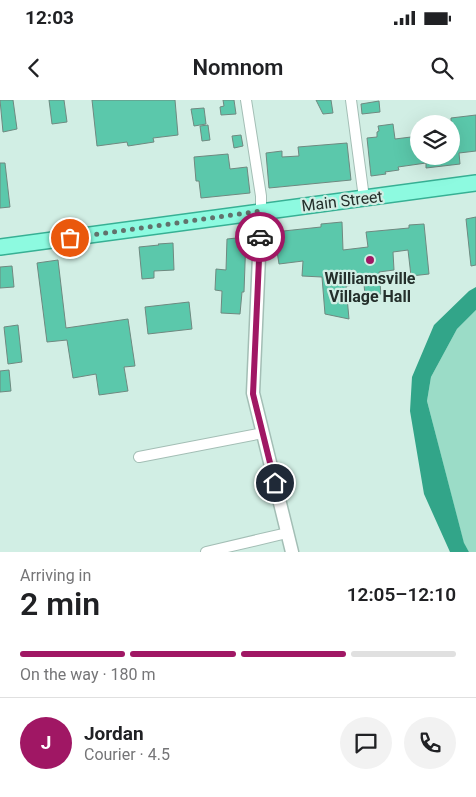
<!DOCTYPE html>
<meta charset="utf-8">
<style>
:root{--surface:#fff;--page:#f2f2f2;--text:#202124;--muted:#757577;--line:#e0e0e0;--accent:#a01764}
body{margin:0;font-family:Roboto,sans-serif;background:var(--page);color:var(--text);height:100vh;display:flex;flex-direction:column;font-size:19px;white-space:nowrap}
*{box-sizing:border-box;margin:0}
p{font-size:16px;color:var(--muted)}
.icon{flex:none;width:28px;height:28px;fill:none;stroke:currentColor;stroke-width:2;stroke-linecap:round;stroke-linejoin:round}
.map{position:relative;height:452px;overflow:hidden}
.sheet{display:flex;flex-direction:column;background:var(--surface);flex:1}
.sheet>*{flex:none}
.buttons{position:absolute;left:410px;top:15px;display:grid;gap:10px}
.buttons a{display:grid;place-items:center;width:50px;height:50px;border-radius:50%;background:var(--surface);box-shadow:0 5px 20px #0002;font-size:25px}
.pin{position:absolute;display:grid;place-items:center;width:42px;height:42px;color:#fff;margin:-21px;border:2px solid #fff;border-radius:50%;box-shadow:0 1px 5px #0007}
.courier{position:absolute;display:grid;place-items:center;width:50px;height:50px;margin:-25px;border:4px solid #a01764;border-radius:50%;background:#fff;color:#222;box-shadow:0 1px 6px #0007}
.headline em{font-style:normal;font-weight:600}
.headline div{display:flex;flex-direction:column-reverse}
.headline{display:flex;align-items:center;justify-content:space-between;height:85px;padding:0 20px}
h1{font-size:32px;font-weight:600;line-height:38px}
.bar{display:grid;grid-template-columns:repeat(4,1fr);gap:8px 5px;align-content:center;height:60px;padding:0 20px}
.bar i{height:6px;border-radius:4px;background:var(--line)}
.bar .current{background:var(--accent)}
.bar p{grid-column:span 4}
.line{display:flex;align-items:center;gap:12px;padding:0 20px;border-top:1px solid var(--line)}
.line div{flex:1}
.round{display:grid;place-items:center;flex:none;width:52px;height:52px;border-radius:26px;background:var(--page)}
.status{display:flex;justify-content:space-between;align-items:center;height:35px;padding:0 25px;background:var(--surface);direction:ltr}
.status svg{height:14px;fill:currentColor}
header{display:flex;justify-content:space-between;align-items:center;height:65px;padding:0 20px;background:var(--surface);font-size:22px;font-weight:600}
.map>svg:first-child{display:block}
</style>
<div class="status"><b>12:03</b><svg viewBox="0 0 49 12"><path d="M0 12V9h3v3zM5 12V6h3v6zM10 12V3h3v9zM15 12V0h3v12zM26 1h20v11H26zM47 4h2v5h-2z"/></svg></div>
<header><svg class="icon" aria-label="back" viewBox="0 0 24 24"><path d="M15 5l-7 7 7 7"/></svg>Nomnom<svg class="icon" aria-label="search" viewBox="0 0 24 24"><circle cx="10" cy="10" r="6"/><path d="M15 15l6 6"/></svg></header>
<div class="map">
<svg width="476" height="452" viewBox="0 0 476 452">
<rect width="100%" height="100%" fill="#d1eee4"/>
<!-- green -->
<path fill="#9bdcc7" d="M 476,210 L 476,452 L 469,452 L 464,444 L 427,301 L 431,277 L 457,229 Z"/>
<!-- water -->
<path fill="#32a589" d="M 476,187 L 476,210 L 457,229 L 431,277 L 427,301 L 464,443 L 469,452 L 450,452 L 424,394 L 410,311 L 412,277 L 434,225 L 469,191 Z"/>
<!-- building -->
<g fill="#5bc8ab" stroke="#6f8980">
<path d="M 0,0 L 13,0 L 17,29 L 3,32 Z"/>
<path d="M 49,0 L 64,0 L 67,22 L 52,24 Z"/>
<path d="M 92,0 L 175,0 L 178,35 L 153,38 L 154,42 L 128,46 L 127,42 L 97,46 Z"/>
<path d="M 223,0 L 234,0 L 236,14 L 221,15 L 220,7 L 224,6 Z"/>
<path d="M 316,0 L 331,0 L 333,13 L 323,14 Z"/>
<path d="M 379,1 L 380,12 L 362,14 L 361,4 Z"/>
<path d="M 204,8 L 206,24 L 194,26 L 191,9 Z"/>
<path d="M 476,15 L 476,51 L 459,53 L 460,64 L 426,68 L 426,63 L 398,67 L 399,70 L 385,72 L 386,74 L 371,76 L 367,38 L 377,37 L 377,32 L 379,31 L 378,26 L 393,24 L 395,39 L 419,36 L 419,56 L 451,56 L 451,18 Z"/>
<path d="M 208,25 L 210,40 L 202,41 L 200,26 Z"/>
<path d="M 241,35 L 243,46 L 234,48 L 232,36 Z"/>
<path d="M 347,43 L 351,80 L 269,88 L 266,53 L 282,51 L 282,57 L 299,56 L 298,47 Z"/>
<path d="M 228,54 L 230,69 L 247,67 L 250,93 L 201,98 L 199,81 L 196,81 L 194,57 Z"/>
<path d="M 0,63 L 5,63 L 10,107 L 0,108 Z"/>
<path d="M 476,117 L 476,165 L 471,166 L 466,119 Z"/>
<path d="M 342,122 L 343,150 L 368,147 L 366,132 L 409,128 L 409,125 L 424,124 L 429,174 L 411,176 L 408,150 L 393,152 L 394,170 L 379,172 L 381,194 L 365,196 L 364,184 L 346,186 L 349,219 L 325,214 L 322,177 L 302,176 L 303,161 L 279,164 L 274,132 L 321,127 L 321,124 Z"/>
<path d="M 246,137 L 244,192 L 242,192 L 240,214 L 221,213 L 222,191 L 215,190 L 216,169 L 226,170 L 227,139 Z"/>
<path d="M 173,143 L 174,170 L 154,171 L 154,178 L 142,179 L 139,147 L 159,145 L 158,144 Z"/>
<path d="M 58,160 L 66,228 L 128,219 L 135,266 L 124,267 L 128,291 L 99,295 L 96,274 L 73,278 L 67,240 L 47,242 L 37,163 Z"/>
<path d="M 12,166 L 14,187 L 0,188 L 0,167 Z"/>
<path d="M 189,202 L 192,229 L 148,234 L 145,207 Z"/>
<path d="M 18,225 L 22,262 L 8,264 L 4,227 Z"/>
<path d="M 9,270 L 11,291 L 0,292 L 0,271 Z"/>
</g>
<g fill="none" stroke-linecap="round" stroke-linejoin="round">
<defs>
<g id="minor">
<path d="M 246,0 L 261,96 L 261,111"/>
<path d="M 351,0 L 364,98"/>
<path d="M 139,357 L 263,333"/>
<path d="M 206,452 L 287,433"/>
</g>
<path id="tertiary" d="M 261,111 L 253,293 L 292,452"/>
<path id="primary" d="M 0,147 L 476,83"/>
</defs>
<!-- minor casing -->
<use href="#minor" stroke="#a3beb5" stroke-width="12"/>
<!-- tertiary casing -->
<use href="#tertiary" stroke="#a3beb5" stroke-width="15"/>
<!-- primary casing -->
<use href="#primary" stroke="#37b094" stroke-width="18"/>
<!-- minor -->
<use href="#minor" stroke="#fff" stroke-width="10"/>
<!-- tertiary -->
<use href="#tertiary" stroke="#fff" stroke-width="12"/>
<!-- primary -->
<use href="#primary" stroke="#8dfae0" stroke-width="15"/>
</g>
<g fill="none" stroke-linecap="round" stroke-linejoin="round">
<!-- done -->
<path stroke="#61726c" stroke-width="5" stroke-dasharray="0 9" d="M 70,138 L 261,111 L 260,137"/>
<!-- route -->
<path stroke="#a01764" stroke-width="6" d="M 260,137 L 253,294 L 275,383"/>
</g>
<!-- markers -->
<circle fill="#a01764" stroke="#d1eee4" stroke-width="2" cx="370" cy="160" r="5"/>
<g text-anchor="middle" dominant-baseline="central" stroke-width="4.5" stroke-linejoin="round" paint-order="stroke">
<!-- street labels -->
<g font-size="16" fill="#242f2b" stroke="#d1eee4">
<text transform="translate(342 101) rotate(-7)">Main Street</text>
</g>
<!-- poi labels -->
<g font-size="16" font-weight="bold" fill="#242f2b" stroke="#d1eee4">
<text x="370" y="178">Williamsville<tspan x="370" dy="18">Village Hall</tspan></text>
</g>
</g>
</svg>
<div class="buttons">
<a><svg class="icon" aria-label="layers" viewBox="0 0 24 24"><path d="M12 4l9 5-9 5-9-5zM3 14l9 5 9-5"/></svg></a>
</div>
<div class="pin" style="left:70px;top:138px;background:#ea580c"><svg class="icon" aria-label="bag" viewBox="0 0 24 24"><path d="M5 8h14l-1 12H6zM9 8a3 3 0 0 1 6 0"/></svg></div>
<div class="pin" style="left:275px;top:383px;background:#1f2937"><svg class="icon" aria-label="home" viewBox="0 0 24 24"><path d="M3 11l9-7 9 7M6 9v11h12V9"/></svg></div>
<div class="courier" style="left:260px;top:137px"><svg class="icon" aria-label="car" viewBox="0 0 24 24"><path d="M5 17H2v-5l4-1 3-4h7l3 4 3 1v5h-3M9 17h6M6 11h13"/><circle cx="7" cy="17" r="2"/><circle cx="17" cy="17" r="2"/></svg></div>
</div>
<section class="sheet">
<div class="headline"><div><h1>2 min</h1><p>Arriving in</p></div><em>12:05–12:10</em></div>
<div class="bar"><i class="current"></i><i class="current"></i><i class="current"></i><i></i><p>On the way · 180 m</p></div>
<div class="line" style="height:90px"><b class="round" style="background:var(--accent);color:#fff">J</b><div><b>Jordan</b><p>Courier · 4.5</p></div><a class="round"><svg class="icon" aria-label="chat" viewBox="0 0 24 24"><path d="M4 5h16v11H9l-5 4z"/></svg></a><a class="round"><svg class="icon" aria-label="phone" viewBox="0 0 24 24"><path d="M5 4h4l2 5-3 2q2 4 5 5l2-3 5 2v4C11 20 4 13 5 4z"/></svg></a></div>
</section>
